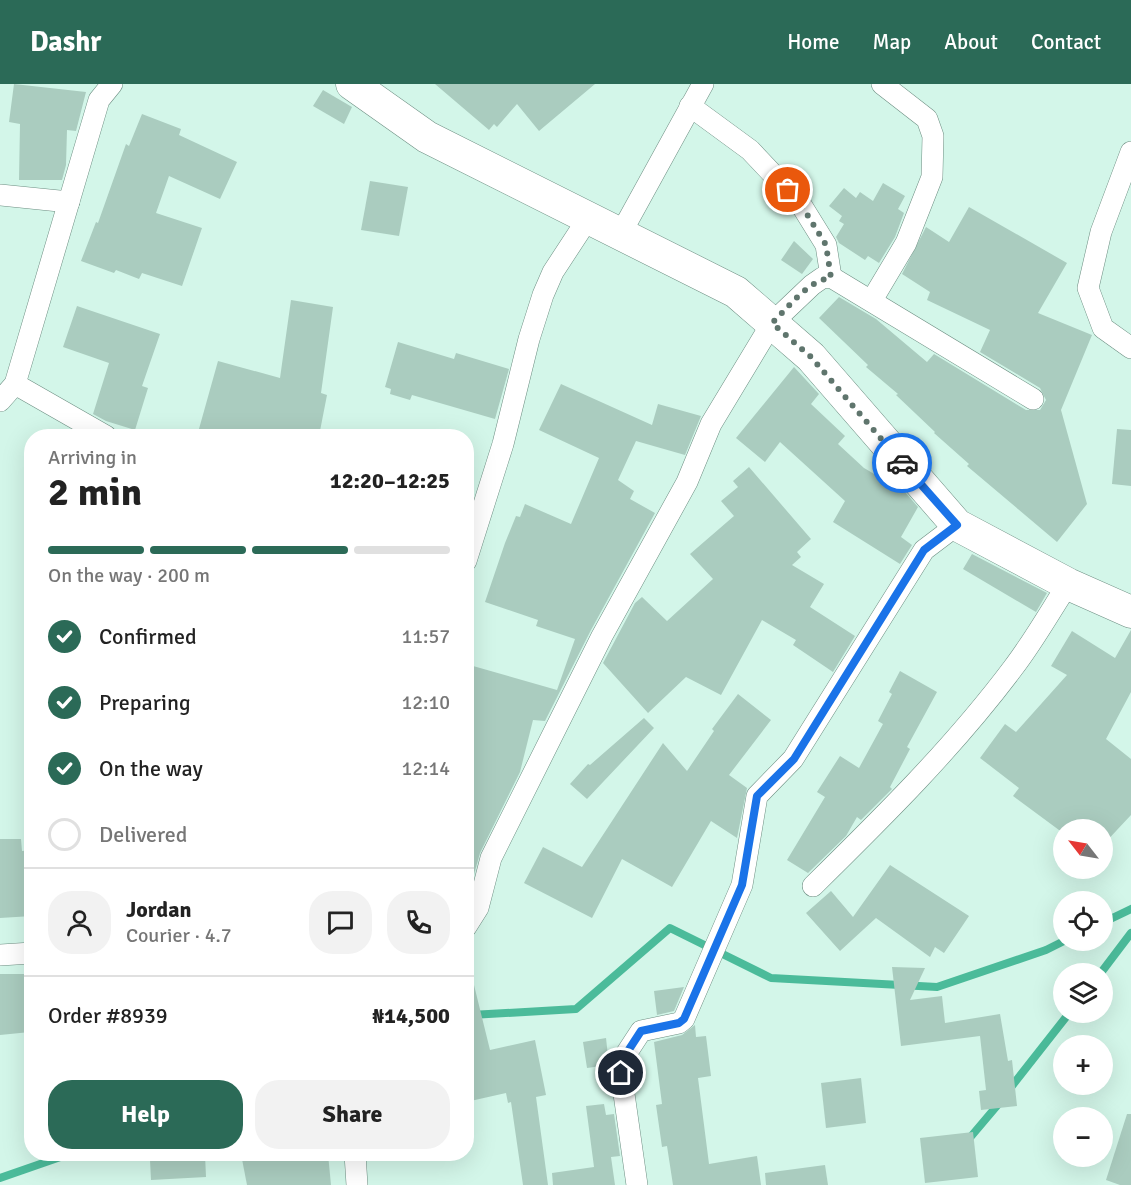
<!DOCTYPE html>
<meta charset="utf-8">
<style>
:root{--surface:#fff;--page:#f2f2f2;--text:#222;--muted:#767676;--line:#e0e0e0;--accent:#2b6a57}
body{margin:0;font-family:Signika,sans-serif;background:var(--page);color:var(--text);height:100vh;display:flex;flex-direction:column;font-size:22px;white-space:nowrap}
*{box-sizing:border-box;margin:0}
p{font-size:20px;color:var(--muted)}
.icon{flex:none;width:33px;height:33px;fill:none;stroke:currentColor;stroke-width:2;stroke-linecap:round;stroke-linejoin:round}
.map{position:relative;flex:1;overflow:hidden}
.side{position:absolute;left:24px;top:345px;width:450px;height:732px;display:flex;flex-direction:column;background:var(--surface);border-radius:24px;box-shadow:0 6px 24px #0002}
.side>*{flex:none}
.needle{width:39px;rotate:301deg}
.buttons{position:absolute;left:1053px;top:735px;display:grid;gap:12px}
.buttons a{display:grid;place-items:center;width:60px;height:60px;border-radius:50%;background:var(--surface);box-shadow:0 6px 24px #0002;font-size:30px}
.pin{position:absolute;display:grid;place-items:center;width:51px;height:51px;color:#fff;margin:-26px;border:3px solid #fff;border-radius:50%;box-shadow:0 2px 6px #0007}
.courier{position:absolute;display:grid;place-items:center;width:60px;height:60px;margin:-30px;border:4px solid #1a73e8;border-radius:50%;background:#fff;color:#222;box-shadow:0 2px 8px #0007}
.summary em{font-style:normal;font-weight:800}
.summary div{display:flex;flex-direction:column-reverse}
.summary{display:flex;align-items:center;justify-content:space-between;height:102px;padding:0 24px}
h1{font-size:39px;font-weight:800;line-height:45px}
.bar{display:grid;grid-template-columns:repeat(4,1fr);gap:9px 6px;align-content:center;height:72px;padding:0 24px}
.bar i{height:8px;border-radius:4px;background:var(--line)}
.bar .active{background:var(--accent)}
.bar p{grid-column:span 4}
.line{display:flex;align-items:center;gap:15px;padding:0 24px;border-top:2px solid var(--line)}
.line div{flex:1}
.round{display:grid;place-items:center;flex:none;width:63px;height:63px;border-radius:24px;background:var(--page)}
ol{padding:0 24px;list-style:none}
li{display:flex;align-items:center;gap:18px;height:66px}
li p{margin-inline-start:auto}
li .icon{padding:6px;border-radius:50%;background:var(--accent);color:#fff;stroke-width:4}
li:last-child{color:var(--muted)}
li i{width:33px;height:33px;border:3px solid var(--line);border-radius:50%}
.action{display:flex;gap:12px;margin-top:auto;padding:12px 24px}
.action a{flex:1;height:69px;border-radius:24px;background:var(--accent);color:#fff;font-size:24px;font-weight:800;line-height:69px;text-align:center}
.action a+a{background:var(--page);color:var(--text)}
header{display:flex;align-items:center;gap:36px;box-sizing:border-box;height:84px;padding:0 30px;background:var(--accent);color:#fff}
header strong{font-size:28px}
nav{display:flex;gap:33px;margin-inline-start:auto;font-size:21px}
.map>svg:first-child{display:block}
</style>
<header>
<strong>Dashr</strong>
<nav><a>Home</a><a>Map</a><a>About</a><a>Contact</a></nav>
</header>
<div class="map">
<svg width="1131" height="1101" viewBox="0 0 1131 1101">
<rect width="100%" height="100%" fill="#d3f6e9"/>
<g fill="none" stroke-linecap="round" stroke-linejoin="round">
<!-- stream -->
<g stroke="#4bbb9a" stroke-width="8">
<path d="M 1102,839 L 1131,825"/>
<path d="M 1100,890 L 1131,849"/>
<path d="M 471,931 L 576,925 L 670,844 L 771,894 L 937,903 L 1046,866 L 1066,856"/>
<path d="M 1008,1007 L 1070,928"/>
<path d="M 968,1056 L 1001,1017"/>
<path d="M 0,1094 L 69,1070"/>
</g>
</g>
<!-- building -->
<g fill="#aaccbf">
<path d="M 14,0 L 86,8 L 76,47 L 67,46 L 66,81 L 62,96 L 19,96 L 20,40 L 9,38 Z"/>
<path d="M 435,0 L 595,0 L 539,47 L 517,20 L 497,43 L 494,40 L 489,46 Z"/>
<path d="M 323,6 L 352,23 L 344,40 L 313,22 Z"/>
<path d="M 142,30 L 181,45 L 179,51 L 237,78 L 220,115 L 169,92 L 156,129 L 202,144 L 182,202 L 142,189 L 139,195 L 116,186 L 114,189 L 81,177 L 96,138 L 98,139 L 126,60 L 129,62 Z"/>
<path d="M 370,97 L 408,103 L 399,152 L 361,146 Z"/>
<path d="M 883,99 L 905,112 L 898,125 L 904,129 L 895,153 L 879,179 L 868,172 L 865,176 L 839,159 L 836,153 L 844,140 L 839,137 L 842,132 L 829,122 L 844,104 L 856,114 L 860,108 L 873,117 Z"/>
<path d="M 969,123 L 1067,179 L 1038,229 L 1092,251 L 1061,326 L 1087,420 L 1057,458 L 967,382 L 969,380 L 934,349 L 935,348 L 896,311 L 898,310 L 866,283 L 868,281 L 819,234 L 839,213 L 876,235 L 927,278 L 934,270 L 1026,326 L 1040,326 L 1046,316 L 1040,304 L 980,268 L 990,246 L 927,216 L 930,208 L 902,190 L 926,143 L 949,158 Z"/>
<path d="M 794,157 L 813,175 L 802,190 L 781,176 Z"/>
<path d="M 291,216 L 333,223 L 321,309 L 327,311 L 319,352 L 290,352 L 249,345 L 247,352 L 197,352 L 218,277 L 280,294 Z"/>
<path d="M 77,222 L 160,250 L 142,302 L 148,304 L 135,346 L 106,337 L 93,330 L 109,279 L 63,263 Z"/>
<path d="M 398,258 L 454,275 L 456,269 L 509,285 L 495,335 L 412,311 L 410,316 L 390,310 L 391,305 L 385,303 Z"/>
<path d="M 794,283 L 819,310 L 811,320 L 845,352 L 838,360 L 864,384 L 905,408 L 918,423 L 901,453 L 912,461 L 900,480 L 833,438 L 845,417 L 780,358 L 765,378 L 736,354 Z"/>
<path d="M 561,300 L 652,341 L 658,320 L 701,332 L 685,371 L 636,357 L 618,396 L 634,407 L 630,415 L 655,429 L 591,546 L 545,637 L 533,636 L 520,688 L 480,769 L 467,815 L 466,580 L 557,606 L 575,555 L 536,542 L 538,536 L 485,518 L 505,459 L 516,432 L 520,433 L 525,420 L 571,440 L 599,374 L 539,346 Z"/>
<path d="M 1117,345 L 1131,346 L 1131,402 L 1112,400 Z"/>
<path d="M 749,383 L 811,455 L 797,468 L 801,473 L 792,481 L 824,500 L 810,523 L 855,552 L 833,588 L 793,561 L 796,556 L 762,536 L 721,611 L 686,593 L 648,629 L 603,579 L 635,519 L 642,513 L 667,537 L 713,495 L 690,470 L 734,432 L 721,417 L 738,403 L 733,397 Z"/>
<path d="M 972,470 L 1047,509 L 1036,528 L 963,485 Z"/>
<path d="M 1131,546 L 1131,608 L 1106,655 L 1131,675 L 1131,731 L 1102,762 L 1102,746 L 1059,746 L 1013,712 L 1019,704 L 980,674 L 1005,640 L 1016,648 L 1067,591 L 1051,582 L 1072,547 L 1115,574 Z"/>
<path d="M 900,587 L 937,608 L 907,663 L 910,665 L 890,703 L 892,705 L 861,736 L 857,733 L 846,752 L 808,789 L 787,776 L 825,713 L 817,708 L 840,672 L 859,684 L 883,640 L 878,637 L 892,610 L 889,608 Z"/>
<path d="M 738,610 L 771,636 L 729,691 L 747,704 L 737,754 L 711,737 L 672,803 L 622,775 L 592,834 L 524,799 L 543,763 L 582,783 L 663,659 L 687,687 L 714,647 L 712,645 Z"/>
<path d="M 644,634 L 654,644 L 587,715 L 570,700 L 588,680 L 590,681 Z"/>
<path d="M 0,755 L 21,755 L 22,767 L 32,766 L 32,832 L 0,834 Z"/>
<path d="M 890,781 L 969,832 L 944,869 L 935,863 L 930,873 L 876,834 L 840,867 L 806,829 L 831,807 L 853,833 Z"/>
<path d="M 892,883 L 925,884 L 910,916 L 942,912 L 945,939 L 1000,930 L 1008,977 L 1012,976 L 1017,1022 L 981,1026 L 979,1007 L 986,1006 L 980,952 L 901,962 Z"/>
<path d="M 0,890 L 26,890 L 30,948 L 0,951 Z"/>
<path d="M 474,901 L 490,966 L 535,956 L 546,1011 L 536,1013 L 548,1101 L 523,1101 L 511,1018 L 508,1019 L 506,1009 L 466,1018 L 466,902 Z"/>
<path d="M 684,903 L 674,927 L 657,931 L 654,907 Z"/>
<path d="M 695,941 L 696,953 L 706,952 L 711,992 L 698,994 L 709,1080 L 757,1072 L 761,1101 L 673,1101 L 667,1062 L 662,1063 L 656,1021 L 662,1020 L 654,958 L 682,951 Z"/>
<path d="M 606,954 L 609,981 L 587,984 L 583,958 Z"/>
<path d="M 861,994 L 866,1039 L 826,1044 L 821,999 Z"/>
<path d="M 604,1020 L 606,1031 L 614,1030 L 620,1072 L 611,1073 L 615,1101 L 553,1101 L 552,1089 L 594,1083 L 586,1022 Z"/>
<path d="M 1127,1030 L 1131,1030 L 1131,1101 L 1120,1101 L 1106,1096 Z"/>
<path d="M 973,1048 L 978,1093 L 925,1099 L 920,1054 Z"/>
<path d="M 171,1070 L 205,1070 L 206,1093 L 151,1096 L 150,1076 L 172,1074 Z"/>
<path d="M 241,1070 L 328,1070 L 331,1101 L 247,1101 Z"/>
<path d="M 825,1081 L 828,1101 L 766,1101 L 765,1089 Z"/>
</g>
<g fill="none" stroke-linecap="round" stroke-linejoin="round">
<defs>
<g id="street">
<path d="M 690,22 L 750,66 L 800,119 L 826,161 L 831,193"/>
<path d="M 1131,68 L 1101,148 L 1088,204 L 1103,244 L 1131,264"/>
<path d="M 0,111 L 69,118"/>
<path d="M 621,149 L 703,0"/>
<path d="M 872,216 L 906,159 L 932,93 L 933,52 L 927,35 L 882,0"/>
<path d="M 15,300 L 106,352"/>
<path d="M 0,317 L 15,300 L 99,16 L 112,0"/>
<path d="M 466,477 L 503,360 L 529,255 L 543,211 L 553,188 L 589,133"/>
<path d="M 813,802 C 884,732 953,664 1013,584 C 1033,558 1050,528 1068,500"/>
<path d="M 466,843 L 478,824 L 491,774 L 602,552 L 687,398 L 711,340 L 772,239 L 812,201 L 822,194 L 831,193 L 1033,315"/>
<path d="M 0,871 L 32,869"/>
<path d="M 355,1070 L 357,1101"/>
<path d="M 637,1101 L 621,989 L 626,970 L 641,947 L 679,939 L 684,935 L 742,801 L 757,712 L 793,675 L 924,466 L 957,441"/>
</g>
<path id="secondary" d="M 352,0 L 427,53 L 736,208 L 811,273 L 957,441 L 1068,500 L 1131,528"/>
</defs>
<!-- street casing -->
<use href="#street" stroke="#6d8e82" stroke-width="22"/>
<!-- secondary casing -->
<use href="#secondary" stroke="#6d8e82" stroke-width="33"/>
<!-- street -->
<use href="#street" stroke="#fff" stroke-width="21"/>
<!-- secondary -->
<use href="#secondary" stroke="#fff" stroke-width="32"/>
</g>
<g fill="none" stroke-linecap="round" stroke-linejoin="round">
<!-- done -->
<path stroke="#5f756d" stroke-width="6" stroke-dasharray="0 10.8" d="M 788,106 L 800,119 L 826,161 L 831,194 C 808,196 788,224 772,239 L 811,273 L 902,379"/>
<!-- route -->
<path stroke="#1a73e8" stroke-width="8" d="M 621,989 L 626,970 L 641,947 L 679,939 L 684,935 L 742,801 L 757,712 L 794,675 L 924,466 L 957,441 L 902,379"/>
</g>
</svg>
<div class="buttons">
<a><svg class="needle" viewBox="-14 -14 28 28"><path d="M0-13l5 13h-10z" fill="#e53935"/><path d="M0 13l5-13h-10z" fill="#767676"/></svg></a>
<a><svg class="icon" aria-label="locate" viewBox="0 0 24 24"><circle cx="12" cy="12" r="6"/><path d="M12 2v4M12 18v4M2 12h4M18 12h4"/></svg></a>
<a><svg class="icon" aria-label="layers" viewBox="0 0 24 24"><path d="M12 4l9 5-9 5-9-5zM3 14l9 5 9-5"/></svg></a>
<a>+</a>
<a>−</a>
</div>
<div class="pin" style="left:788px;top:106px;background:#ea580c"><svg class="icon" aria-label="bag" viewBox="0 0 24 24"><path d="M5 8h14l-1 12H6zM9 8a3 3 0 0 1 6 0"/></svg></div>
<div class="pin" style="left:621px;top:989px;background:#1f2937"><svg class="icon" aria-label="home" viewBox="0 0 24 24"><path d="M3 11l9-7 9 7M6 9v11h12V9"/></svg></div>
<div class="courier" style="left:902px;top:379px"><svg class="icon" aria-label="car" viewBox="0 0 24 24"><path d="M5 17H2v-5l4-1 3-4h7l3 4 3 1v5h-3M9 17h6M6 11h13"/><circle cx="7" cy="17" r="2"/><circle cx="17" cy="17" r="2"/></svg></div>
<section class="side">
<div class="summary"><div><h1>2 min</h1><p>Arriving in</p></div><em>12:20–12:25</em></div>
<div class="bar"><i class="active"></i><i class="active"></i><i class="active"></i><i></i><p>On the way · 200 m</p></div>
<ol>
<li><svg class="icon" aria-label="check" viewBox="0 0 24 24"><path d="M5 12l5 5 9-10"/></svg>Confirmed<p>11:57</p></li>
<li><svg class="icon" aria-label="check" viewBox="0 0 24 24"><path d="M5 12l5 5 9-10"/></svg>Preparing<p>12:10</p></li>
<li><svg class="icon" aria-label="check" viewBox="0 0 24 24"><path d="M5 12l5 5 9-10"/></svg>On the way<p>12:14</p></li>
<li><i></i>Delivered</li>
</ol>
<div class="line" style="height:108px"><a class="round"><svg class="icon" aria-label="person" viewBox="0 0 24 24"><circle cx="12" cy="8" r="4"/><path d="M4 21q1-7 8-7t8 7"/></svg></a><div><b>Jordan</b><p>Courier · 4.7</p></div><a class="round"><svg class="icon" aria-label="chat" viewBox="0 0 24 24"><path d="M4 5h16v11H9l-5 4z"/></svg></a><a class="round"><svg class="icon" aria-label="phone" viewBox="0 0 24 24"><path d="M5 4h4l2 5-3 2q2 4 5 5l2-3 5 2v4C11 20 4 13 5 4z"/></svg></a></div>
<div class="line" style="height:78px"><div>Order #8939</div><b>₦14,500</b></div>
<div class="action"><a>Help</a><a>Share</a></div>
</section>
</div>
